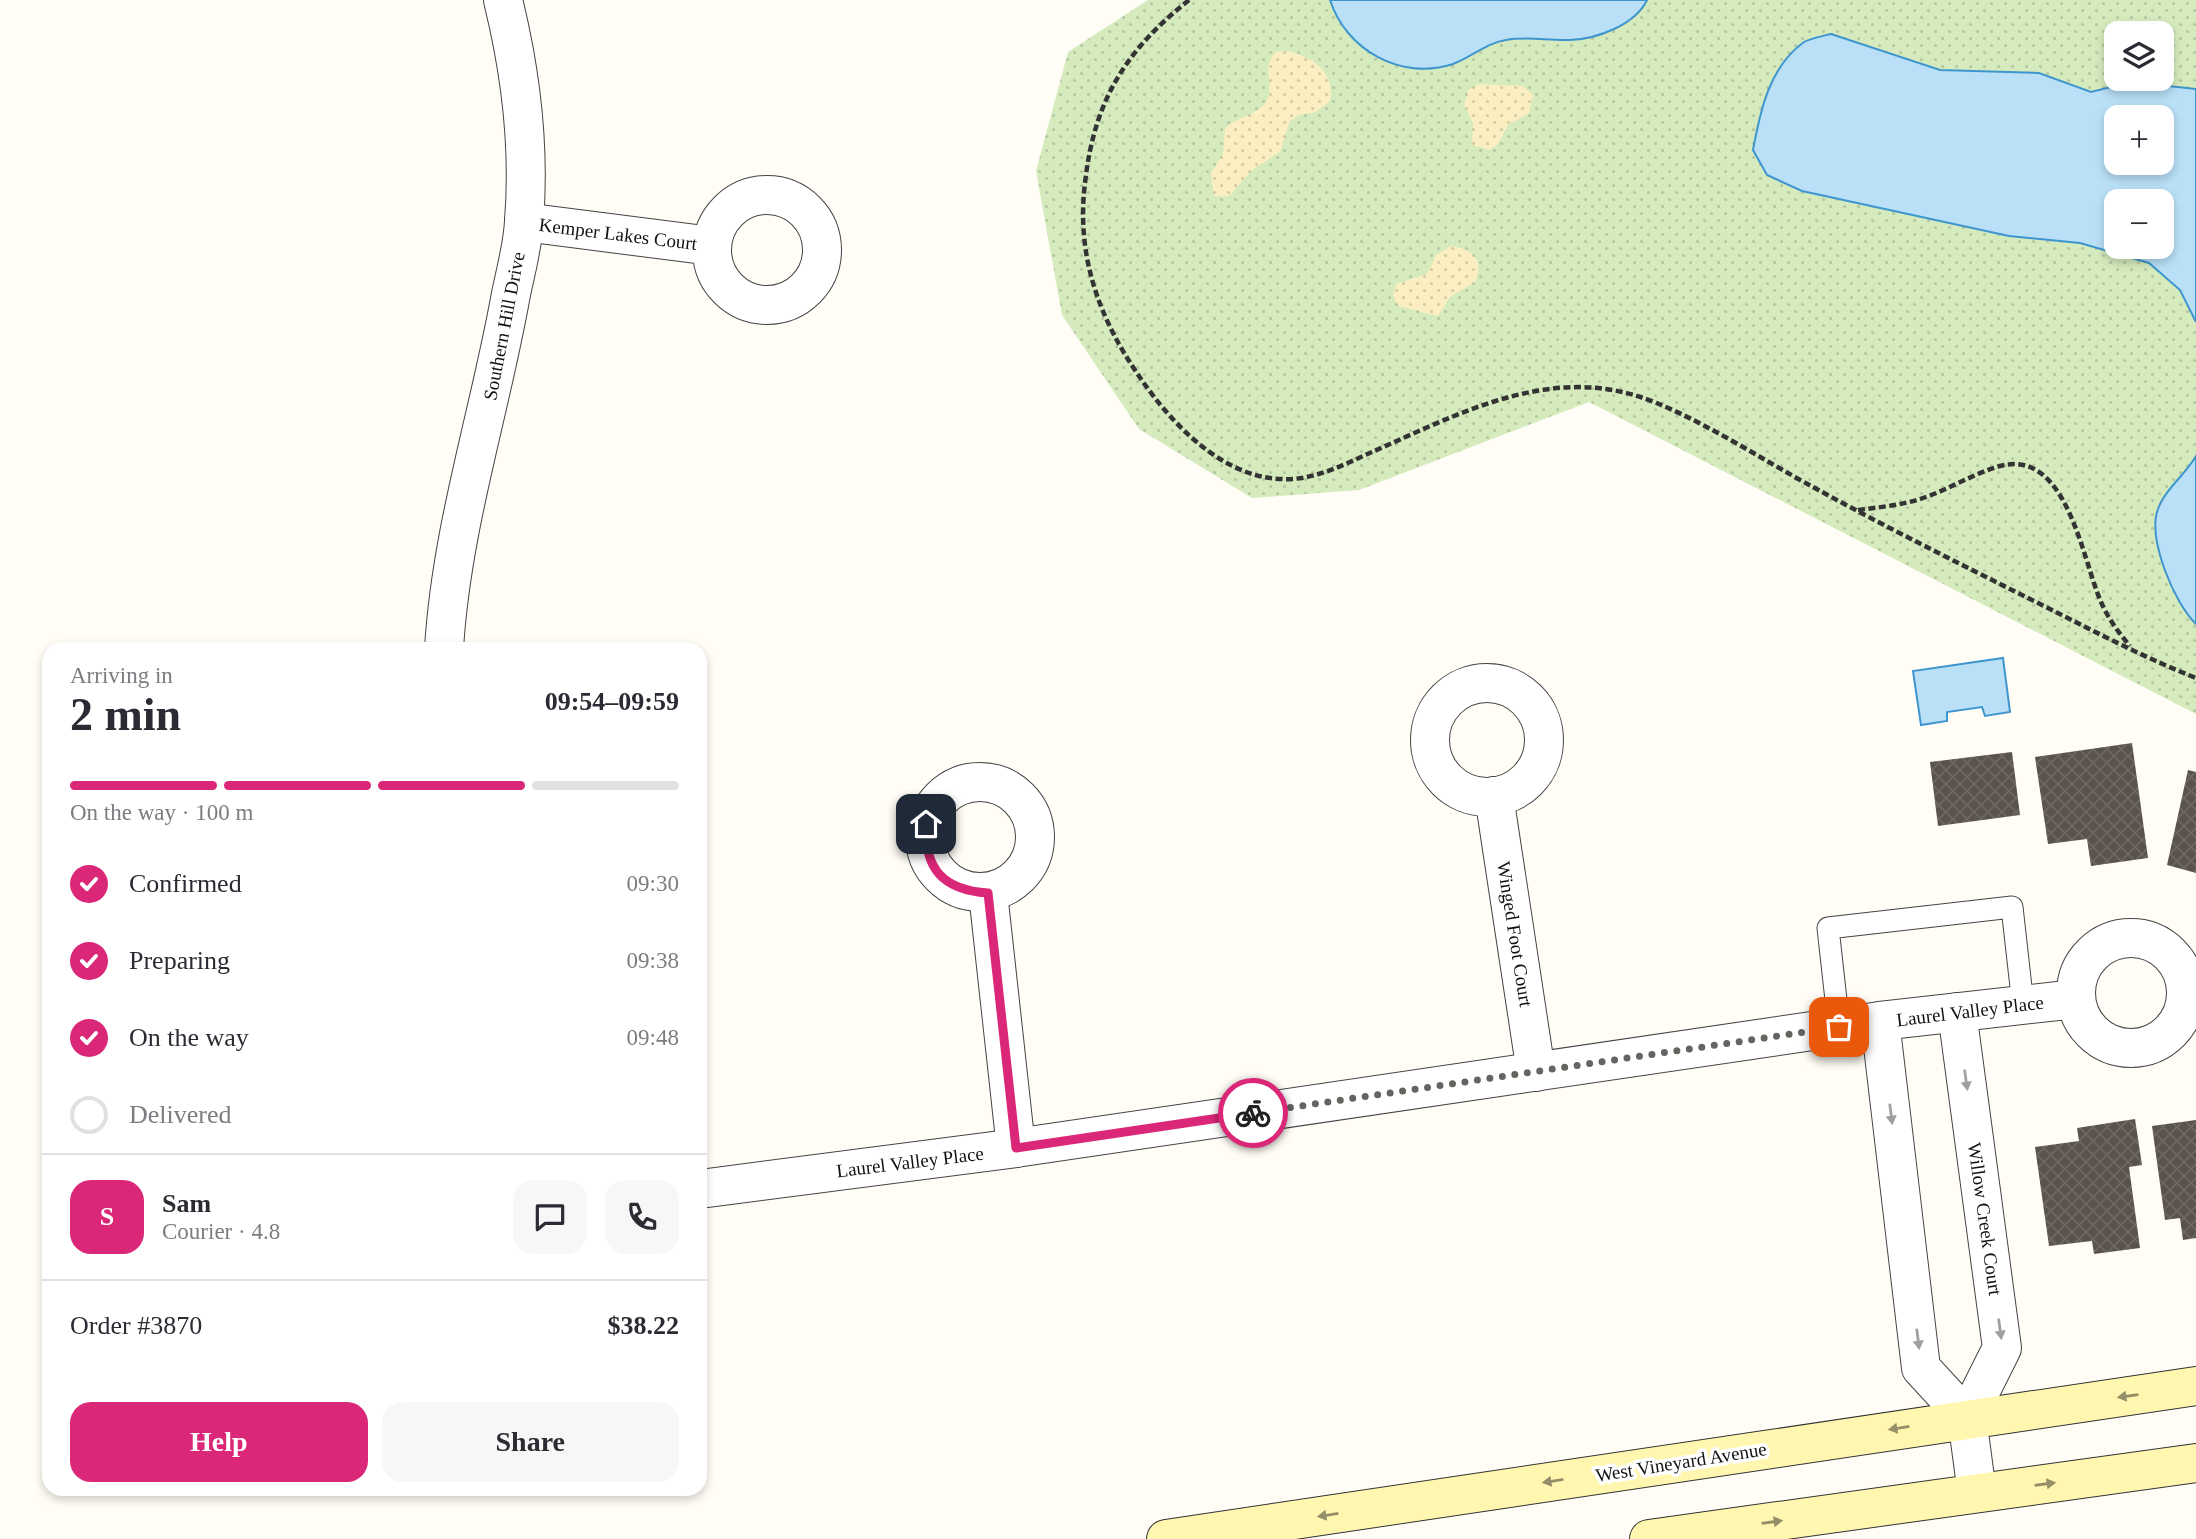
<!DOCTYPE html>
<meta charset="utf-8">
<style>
:root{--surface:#fff;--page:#f7f7f7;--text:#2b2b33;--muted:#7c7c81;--line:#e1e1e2;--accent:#db2777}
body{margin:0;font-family:"Times New Roman",serif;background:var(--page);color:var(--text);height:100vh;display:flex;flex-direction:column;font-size:26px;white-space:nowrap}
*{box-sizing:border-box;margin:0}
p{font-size:23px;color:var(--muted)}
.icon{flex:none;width:38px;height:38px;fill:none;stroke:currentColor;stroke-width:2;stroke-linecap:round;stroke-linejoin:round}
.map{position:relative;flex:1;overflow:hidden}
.sheet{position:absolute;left:42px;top:642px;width:665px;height:854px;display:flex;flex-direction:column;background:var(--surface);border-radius:21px;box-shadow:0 4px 10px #0003}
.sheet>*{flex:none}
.buttons{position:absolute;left:2104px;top:21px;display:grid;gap:14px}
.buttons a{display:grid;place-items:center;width:70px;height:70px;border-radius:14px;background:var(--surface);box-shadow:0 4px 10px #0003;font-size:35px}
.pin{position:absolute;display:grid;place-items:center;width:60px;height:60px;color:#fff;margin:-30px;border-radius:14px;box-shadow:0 4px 10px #0006}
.courier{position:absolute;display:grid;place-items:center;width:70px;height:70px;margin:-35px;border:5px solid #db2777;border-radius:50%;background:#fff;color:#222;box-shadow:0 2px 9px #0007}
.overview em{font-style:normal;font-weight:600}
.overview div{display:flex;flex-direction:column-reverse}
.overview{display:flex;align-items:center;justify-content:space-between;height:119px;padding:0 28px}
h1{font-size:46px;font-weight:600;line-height:52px}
.bar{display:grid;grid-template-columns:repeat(4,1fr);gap:10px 7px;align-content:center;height:84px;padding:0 28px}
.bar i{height:9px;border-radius:5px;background:var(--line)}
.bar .current{background:var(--accent)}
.bar p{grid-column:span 4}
.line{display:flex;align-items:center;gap:18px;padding:0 28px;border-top:2px solid var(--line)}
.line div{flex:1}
.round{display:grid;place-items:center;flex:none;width:74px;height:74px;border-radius:21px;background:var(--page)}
ol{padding:0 28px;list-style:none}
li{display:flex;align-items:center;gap:21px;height:77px}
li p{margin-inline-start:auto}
li .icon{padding:7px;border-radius:50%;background:var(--accent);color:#fff;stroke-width:4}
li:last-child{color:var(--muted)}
li i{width:38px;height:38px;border:4px solid var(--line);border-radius:50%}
.cta{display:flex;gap:14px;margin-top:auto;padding:14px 28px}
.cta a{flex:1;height:80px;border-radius:21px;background:var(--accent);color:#fff;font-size:28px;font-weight:600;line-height:80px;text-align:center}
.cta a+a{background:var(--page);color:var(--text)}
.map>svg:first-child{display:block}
</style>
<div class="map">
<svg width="2196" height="1539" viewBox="0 0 2196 1539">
<defs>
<pattern id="grass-dots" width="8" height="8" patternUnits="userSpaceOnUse" patternTransform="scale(1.75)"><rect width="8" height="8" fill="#d5ebbd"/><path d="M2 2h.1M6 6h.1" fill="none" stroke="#b6c8a1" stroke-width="1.8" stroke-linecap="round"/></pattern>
<pattern id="sand-dots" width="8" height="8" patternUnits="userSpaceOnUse" patternTransform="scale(1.75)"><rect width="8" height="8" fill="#fbeec1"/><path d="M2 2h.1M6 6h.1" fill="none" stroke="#d6cba5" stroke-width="1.8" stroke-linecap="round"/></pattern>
<pattern id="building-cross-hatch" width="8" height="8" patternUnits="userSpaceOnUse" patternTransform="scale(1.75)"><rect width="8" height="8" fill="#5a524d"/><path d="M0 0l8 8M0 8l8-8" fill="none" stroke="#6d6662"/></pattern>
</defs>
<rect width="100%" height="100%" fill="#fffdf5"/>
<!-- grass -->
<path fill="url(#grass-dots)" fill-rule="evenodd" d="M 1148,0 L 2196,0 L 2196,714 L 1589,402 L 1359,490 L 1252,498 L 1139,429 L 1062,315 L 1036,171 L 1068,52 ZM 2116,33 L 2161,33 L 2161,79 L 2116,79 ZM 2116,117 L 2161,117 L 2161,163 L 2116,163 ZM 2116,201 L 2161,201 L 2161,247 L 2116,247 Z"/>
<!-- sand -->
<g fill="url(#sand-dots)">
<path d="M 1285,51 C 1311,55 1336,72 1330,101 L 1316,112 L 1299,115 L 1290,121 L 1280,152 L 1252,170 L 1229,196 L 1214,196 L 1211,173 L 1223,154 L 1225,129 C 1237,116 1258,116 1267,100 C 1275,84 1260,66 1276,52 Z"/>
<path d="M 1479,84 L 1523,86 L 1533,95 L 1529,113 L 1508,125 L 1498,144 L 1490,150 L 1472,145 L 1473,123 L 1464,105 L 1468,90 Z"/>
<path d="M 1451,246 C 1472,249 1485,259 1475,282 L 1450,297 L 1438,316 L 1398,306 L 1393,296 L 1396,284 L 1427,274 L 1436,255 Z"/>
</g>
<!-- water -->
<g fill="#b9e0f7" stroke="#3f96cf" stroke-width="2" fill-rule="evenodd">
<path d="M 1330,0 L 1647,0 C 1635,25 1597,39 1570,40 C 1549,41 1528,36 1506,40 C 1486,43 1472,57 1453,64 C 1401,81 1346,50 1330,0 Z"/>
<path d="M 1831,34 L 1940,70 L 2039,73 L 2091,92 L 2131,82 L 2196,89 L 2196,322 L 2180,290 L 2149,263 L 2080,243 L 2009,236 L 1802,191 L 1767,175 L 1753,150 C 1760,112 1769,67 1804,42 C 1811,38 1823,36 1831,34 ZM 2161,117 L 2161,163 L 2116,163 L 2116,117 ZM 2116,201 L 2161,201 L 2161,247 L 2116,247 Z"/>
<path d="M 2196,456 L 2196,624 C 2174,603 2147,538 2158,509 C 2165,489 2186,474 2196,456 Z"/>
<path d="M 2003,658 L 2010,712 L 1985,716 L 1982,707 L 1947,712 L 1947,721 L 1921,725 L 1913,671 Z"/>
</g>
<!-- building -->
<g fill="url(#building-cross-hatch)">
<path d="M 2132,743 L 2148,858 L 2091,866 L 2087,839 L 2048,844 L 2035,757 Z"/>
<path d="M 2012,752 L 2020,815 L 1938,826 L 1930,762 Z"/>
<path d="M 2188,770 L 2196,772 L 2196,873 L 2167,865 Z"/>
<path d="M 2135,1119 L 2142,1165 L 2129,1167 L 2140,1248 L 2094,1254 L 2092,1241 L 2049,1246 L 2035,1147 L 2079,1141 L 2077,1128 Z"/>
<path d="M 2196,1120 L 2196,1238 L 2183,1240 L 2180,1218 L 2165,1220 L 2152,1126 Z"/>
</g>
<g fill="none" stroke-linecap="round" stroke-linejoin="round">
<defs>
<path id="lane" d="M 1839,1027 L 1828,928 L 2012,907 L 2023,1005"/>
<g id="street">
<circle cx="767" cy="250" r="55"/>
<path d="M 524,222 L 712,246"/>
<path d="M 444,649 C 451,529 490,412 511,294 C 516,270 523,245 524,221 C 530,146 521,73 503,0"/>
<circle cx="1487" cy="740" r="57"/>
<circle cx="980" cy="837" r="55"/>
<path d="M 1494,796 L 1536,1072"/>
<path d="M 988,893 L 1016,1148"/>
<circle cx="2131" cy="993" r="55"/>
<path d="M 1957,1012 L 2002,1348 L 1967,1418"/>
<path d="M 1880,1021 L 1921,1368 L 1967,1418 L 1977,1493"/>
<path d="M 700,1189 L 1016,1148 L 1880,1021 L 2076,999"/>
</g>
<g id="secondary">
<path d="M 1166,1539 L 2196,1386"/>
<path d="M 1649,1539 L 2196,1463"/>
</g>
</defs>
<!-- lane casing -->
<use href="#lane" stroke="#444" stroke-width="23"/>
<!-- street casing -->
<use href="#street" stroke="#444" stroke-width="40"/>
<!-- secondary casing -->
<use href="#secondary" stroke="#333" stroke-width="40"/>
<!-- path -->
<g stroke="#333" stroke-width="4.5" stroke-dasharray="7 3.5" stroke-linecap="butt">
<path d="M 1189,0 C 1125,51 1094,101 1085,183 C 1076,256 1099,319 1141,379 C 1172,424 1222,477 1281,479 C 1313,481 1343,465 1372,452 C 1454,416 1542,368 1634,395 C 1690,412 1761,459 1813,487 C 1884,526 1956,562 2028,598 C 2084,626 2138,655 2196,678"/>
<path d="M 1858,510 C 1881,507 1904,505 1926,497 C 1951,488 1975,473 2000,466 C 2067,448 2082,559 2101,602 C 2108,618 2118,632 2130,646"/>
</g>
<!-- lane -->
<use href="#lane" stroke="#fff" stroke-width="21"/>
<!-- street -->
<use href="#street" stroke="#fff" stroke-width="38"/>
<!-- secondary -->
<use href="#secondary" stroke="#fff6b0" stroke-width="38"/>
</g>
<!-- one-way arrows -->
<defs><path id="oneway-solid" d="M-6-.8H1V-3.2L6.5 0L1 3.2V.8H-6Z" transform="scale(1.75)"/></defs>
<g fill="#a0a0a0">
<use href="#oneway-solid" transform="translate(1966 1080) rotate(82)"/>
<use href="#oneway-solid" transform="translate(1891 1114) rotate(83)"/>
<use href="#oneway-solid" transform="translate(2000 1329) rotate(82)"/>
<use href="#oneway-solid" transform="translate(1918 1339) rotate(83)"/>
</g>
<g fill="#948f68">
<use href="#oneway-solid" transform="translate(2128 1396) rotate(172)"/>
<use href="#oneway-solid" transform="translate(1899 1428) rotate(171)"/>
<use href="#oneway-solid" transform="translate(1553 1481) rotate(171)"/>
<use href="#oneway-solid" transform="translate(2045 1484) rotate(-8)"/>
<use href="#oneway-solid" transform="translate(1328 1515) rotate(171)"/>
<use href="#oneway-solid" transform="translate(1772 1522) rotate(-8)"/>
</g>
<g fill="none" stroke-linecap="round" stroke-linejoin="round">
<!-- done -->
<path stroke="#646461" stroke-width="7" stroke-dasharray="0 12.6" d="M 1253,1113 L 1839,1027"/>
<!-- route -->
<path stroke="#db2777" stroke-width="9" d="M 926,824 C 924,869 943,890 988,893 L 1016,1148 L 1253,1113"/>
</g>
<g text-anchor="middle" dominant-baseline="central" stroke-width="7" stroke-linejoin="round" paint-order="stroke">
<!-- street labels -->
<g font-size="19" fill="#111" stroke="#fff">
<text transform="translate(618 234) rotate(7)">Kemper Lakes Court</text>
<text transform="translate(504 326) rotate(-79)">Southern Hill Drive</text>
<text transform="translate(1515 934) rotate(81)">Winged Foot Court</text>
<text transform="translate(1970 1011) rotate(-7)">Laurel Valley Place</text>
<text transform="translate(910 1162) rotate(-7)">Laurel Valley Place</text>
<text transform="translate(1985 1219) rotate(82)">Willow Creek Court</text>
<text transform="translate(1681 1462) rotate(-9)">West Vineyard Avenue</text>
</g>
</g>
</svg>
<div class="buttons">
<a><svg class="icon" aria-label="layers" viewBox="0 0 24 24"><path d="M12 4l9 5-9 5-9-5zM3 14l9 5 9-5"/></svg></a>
<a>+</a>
<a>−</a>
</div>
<div class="pin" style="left:1839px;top:1027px;background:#ea580c"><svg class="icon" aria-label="bag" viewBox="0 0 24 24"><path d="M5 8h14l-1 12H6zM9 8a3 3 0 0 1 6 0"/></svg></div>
<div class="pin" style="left:926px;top:824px;background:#1f2937"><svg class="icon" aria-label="home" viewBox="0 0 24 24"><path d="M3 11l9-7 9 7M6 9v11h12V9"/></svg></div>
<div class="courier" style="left:1253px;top:1113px"><svg class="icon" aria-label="bike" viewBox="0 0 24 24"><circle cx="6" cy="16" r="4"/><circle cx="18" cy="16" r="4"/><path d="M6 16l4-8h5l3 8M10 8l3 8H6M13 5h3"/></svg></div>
<section class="sheet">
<div class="overview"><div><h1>2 min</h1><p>Arriving in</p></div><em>09:54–09:59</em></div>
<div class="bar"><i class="current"></i><i class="current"></i><i class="current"></i><i></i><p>On the way · 100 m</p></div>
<ol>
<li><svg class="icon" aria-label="check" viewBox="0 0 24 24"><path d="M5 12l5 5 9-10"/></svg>Confirmed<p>09:30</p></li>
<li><svg class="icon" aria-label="check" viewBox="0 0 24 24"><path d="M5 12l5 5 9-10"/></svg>Preparing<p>09:38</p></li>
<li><svg class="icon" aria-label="check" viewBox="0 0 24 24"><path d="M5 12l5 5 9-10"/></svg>On the way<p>09:48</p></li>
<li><i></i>Delivered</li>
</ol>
<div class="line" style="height:126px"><b class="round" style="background:var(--accent);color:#fff">S</b><div><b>Sam</b><p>Courier · 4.8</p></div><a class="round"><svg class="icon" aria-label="chat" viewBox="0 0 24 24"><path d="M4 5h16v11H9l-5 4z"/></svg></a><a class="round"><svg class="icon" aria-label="phone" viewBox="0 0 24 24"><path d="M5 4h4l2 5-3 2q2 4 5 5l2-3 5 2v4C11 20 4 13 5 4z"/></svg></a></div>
<div class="line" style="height:91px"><div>Order #3870</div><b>$38.22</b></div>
<div class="cta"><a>Help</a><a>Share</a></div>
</section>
</div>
